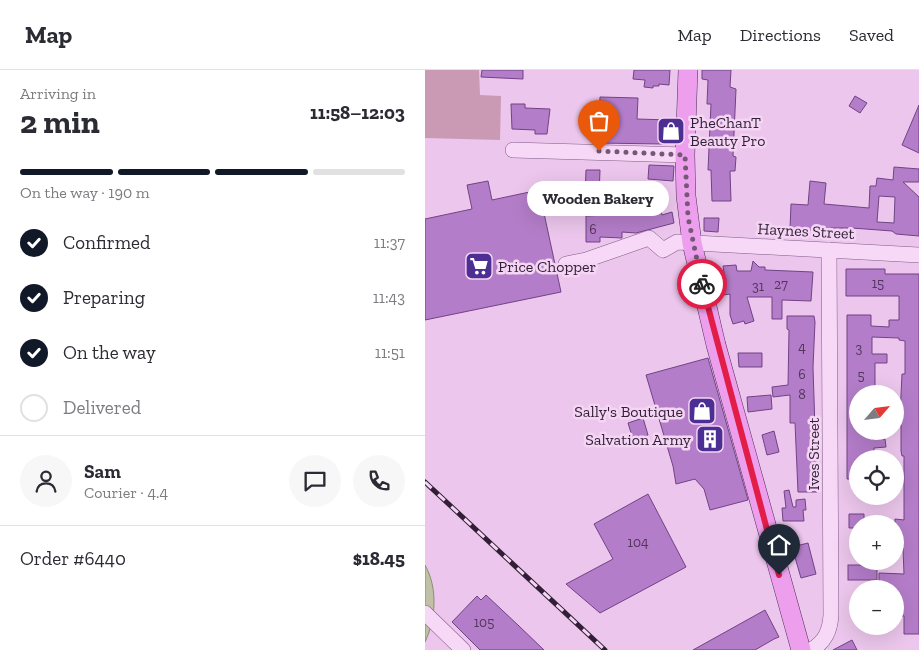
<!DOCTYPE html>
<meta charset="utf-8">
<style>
:root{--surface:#fff;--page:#f7f7f7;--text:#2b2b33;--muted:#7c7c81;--line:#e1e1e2;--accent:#111827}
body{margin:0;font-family:"Zilla Slab",serif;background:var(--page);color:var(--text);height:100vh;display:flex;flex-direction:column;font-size:19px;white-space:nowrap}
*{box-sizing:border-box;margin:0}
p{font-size:16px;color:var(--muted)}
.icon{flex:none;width:28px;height:28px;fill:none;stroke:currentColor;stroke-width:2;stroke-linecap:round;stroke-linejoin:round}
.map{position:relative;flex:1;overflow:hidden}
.panel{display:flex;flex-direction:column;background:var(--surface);width:425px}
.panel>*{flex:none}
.needle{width:32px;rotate:62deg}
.fabs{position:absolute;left:424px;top:315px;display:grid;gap:10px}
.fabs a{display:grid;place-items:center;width:55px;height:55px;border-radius:50%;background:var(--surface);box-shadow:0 5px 20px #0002;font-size:25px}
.pin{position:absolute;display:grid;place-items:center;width:42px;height:42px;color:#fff;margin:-51px -21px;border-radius:50% 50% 50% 0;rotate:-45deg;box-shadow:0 0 5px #0007}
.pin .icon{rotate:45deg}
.courier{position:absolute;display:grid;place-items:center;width:50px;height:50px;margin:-25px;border:4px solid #e11d48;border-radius:50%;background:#fff;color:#222;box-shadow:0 1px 6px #0007}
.bubble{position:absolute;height:35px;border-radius:18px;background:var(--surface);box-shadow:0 5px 20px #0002;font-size:16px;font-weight:800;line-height:35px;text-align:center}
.headline em{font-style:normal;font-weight:800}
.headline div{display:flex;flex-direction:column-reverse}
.headline{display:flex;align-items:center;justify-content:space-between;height:85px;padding:0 20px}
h1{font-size:32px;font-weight:800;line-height:38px}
.bar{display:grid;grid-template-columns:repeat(4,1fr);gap:8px 5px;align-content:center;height:60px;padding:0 20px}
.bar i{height:6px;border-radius:4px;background:var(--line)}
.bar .active{background:var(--accent)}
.bar p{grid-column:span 4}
.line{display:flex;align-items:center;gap:12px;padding:0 20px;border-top:1px solid var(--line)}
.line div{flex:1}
.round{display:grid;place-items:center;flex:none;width:52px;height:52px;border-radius:26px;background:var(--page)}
ol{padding:0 20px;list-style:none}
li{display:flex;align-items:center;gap:15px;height:55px}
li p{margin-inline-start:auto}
li .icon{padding:5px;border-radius:50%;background:var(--accent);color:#fff;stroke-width:4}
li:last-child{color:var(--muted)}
li i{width:28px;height:28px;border:2px solid var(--line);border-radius:50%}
header{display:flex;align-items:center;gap:30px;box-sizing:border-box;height:70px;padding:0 25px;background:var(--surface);border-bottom:1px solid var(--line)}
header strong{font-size:24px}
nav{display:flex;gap:28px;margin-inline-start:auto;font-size:18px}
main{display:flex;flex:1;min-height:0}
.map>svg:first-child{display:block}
</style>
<header>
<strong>Map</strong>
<nav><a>Map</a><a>Directions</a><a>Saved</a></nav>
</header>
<main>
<section class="panel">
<div class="headline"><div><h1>2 min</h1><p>Arriving in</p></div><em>11:58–12:03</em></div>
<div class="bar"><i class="active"></i><i class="active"></i><i class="active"></i><i></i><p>On the way · 190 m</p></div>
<ol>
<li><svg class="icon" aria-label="check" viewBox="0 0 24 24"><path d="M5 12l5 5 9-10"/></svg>Confirmed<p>11:37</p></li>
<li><svg class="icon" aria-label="check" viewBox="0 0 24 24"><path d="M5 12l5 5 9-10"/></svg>Preparing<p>11:43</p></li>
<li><svg class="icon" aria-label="check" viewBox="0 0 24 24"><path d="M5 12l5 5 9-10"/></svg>On the way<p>11:51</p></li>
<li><i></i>Delivered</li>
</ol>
<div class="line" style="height:90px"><a class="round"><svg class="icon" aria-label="person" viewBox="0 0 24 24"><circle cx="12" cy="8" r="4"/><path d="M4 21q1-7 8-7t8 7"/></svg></a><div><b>Sam</b><p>Courier · 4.4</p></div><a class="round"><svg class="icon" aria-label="chat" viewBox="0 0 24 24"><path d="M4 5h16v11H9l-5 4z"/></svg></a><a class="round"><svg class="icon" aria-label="phone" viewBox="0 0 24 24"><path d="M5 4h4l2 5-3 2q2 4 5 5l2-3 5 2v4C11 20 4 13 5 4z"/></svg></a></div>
<div class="line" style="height:65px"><div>Order #6440</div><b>$18.45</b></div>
</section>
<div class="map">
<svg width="494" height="580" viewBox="0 0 494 580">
<rect width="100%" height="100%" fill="#ecc6ec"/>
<!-- green -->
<path fill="#ca9ab5" d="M 0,0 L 54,0 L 55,25 L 76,26 L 75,70 L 0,68 Z"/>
<!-- water -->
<path fill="#c0c0a7" stroke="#8c8e6e" d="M 0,495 C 13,518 11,549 0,572 Z"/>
<!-- building -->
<g fill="#b47dc9" stroke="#714385" fill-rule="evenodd">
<path d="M 57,0 L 98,0 L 98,9 L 56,7 Z"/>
<path d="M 209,0 L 245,0 L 244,15 L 234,14 L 234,16 L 228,16 L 228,18 L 219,17 L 220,10 L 208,9 Z"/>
<path d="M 277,0 L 306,0 L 305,17 L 311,19 L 308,86 L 311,87 L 310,101 L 305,101 L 306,131 L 287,131 L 286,100 L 283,100 L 286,34 L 282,34 L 283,10 L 277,9 Z"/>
<path d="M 430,26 L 442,33 L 435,43 L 424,36 Z"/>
<path d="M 175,27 L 213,28 L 212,49 L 245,50 L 245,56 L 250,56 L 249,68 L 238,68 L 238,74 L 173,73 Z"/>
<path d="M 86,34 L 100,34 L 100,38 L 125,39 L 122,64 L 110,64 L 110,60 L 87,59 Z"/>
<path d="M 494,35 L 494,83 L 477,75 Z"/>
<path d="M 224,95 L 249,96 L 248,111 L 223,109 Z"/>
<path d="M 469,97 L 494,99 L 494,112 L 478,112 L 494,127 L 494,166 L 471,164 L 467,161 L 427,158 L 406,158 L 406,161 L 365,159 L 366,134 L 383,135 L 385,111 L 401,113 L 399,134 L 444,138 L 445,116 L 451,116 L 452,108 L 468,110 ZM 454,126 L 470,127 L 469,153 L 452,152 Z"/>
<path d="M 161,100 L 175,100 L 174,127 L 160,127 Z"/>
<path d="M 63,111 L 67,130 L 114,120 L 136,222 L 0,250 L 0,149 L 47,139 L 42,115 Z"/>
<path d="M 203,137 L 216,137 L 216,145 L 236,140 L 237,145 L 247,142 L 249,153 L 211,163 L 197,162 L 197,168 L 175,167 L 175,172 L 161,172 L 161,146 L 203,144 Z"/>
<path d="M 279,148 L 294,148 L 293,162 L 279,161 Z"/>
<path d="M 328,191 L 334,197 L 340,197 L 340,200 L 388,202 L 386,231 L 357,230 L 357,249 L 347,249 L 347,227 L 322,227 L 329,251 L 320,254 L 319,251 L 308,254 L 305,245 L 305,224 L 298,225 L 296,204 L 299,203 L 298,196 L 311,195 L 312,201 L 326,201 Z"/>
<path d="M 421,199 L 460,199 L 460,204 L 494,204 L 494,564 L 479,564 L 479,546 L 470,546 L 470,519 L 454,519 L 454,503 L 479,504 L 478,478 L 475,478 L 475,471 L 470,471 L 470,449 L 479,450 L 479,386 L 477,386 L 476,381 L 476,355 L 470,355 L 470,346 L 475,346 L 477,304 L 480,304 L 480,271 L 474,270 L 474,268 L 447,267 L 447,284 L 462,284 L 462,293 L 450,293 L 450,324 L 432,324 L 432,361 L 447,361 L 447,369 L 460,369 L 461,377 L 449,378 L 449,389 L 432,389 L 432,409 L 422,409 L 422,245 L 446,245 L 446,256 L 464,257 L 464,250 L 474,250 L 474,226 L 421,226 Z"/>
<path d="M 362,246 L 389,246 L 390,252 L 388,297 L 392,422 L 373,422 L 370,353 L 365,353 L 365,325 L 348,327 L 347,317 L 363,315 L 364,260 L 362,259 Z"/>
<path d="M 313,283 L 337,283 L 337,297 L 314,297 Z"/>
<path d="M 283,288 L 323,430 L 285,440 L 279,419 L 270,409 L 251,414 L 248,396 L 221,305 Z"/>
<path d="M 346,325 L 347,339 L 323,342 L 322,327 Z"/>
<path d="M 218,348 L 223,365 L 208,369 L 203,353 Z"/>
<path d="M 349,361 L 354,382 L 342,385 L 337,365 Z"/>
<path d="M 364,420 L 368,437 L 371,437 L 371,430 L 380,429 L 381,440 L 378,440 L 379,451 L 358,451 L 357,438 L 361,438 L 359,421 Z"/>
<path d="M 223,424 L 261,497 L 175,543 L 141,514 L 188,489 L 169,454 Z"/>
<path d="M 424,444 L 439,444 L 439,454 L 432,454 L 432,458 L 424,458 Z"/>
<path d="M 383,473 L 391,504 L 376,508 L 367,477 Z"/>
<rect x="423" y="495" width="29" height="15"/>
<path d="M 61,525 L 94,556 L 119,580 L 55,580 L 27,552 L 52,526 L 56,530 Z"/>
<path d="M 340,540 L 354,567 L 349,569 L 330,580 L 268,580 Z"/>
<path d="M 427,570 L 432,580 L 408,580 Z"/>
</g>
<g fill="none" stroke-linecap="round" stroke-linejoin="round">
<defs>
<g id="minor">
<path d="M 88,80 L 260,85"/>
<path d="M 141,194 L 161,190 L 224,168 L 238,180 L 252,172 L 494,185"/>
<path d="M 0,543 L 38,580"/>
<path d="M 386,580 C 400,572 405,561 406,545 L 404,180"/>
</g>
<path id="major" d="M 263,0 L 260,85 L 261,126 L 267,173 L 291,275 L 376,580"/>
</defs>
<!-- minor casing -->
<use href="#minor" stroke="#805c87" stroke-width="16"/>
<!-- major casing -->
<use href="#major" stroke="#4c3055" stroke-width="20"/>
<!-- minor -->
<use href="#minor" stroke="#f7d8f7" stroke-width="15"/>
<!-- major -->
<use href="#major" stroke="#ed9fed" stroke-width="19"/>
<defs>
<path id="rail" d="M 0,412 L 180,580"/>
</defs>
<!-- rail casing -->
<use href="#rail" stroke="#321f37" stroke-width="5"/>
<!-- rail -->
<use href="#rail" stroke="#f4d5f3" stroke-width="3" stroke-dasharray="9" stroke-linecap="butt"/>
</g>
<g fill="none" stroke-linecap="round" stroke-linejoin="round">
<!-- done -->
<path stroke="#735976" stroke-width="5" stroke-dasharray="0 9" d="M 174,81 L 260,85 L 263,147 L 277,214"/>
<!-- route -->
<path stroke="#e11d48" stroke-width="6" d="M 277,214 L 354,505"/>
</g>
<!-- icons -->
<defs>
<symbol id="shop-square" viewBox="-11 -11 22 22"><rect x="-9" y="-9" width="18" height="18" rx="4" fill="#4d2f93" stroke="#f4d5f3"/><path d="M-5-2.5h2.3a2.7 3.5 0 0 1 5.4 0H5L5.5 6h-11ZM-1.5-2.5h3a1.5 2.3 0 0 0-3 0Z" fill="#fff"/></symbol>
<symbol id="supermarket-square" viewBox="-11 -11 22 22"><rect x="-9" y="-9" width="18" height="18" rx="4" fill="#4d2f93" stroke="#f4d5f3"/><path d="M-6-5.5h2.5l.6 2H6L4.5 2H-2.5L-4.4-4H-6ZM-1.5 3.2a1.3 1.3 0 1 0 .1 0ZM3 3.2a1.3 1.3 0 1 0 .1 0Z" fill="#fff"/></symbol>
<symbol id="building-square" viewBox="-11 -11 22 22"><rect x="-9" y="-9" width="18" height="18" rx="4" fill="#4d2f93" stroke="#f4d5f3"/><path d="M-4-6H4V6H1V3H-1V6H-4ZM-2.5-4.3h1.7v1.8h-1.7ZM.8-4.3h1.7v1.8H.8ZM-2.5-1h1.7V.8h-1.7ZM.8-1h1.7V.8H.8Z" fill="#fff"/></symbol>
</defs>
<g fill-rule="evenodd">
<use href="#shop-square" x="230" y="45" width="32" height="32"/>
<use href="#supermarket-square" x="38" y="180" width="32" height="32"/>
<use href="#shop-square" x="261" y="325" width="32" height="32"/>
<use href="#building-square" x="269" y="353" width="32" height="32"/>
</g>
<g text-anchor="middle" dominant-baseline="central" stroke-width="5" stroke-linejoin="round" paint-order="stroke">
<!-- number labels -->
<g font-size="14" fill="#52365c">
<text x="168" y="159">6</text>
<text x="453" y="213">15</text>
<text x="356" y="214">27</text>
<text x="333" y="216">31</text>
<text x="377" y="277">4</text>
<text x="434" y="278">3</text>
<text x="377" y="304">6</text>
<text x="436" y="305">5</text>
<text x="377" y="324">8</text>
<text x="213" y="472">104</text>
<text x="59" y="552">105</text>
</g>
<!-- poi labels -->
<g font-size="16" fill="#321f37" stroke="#f4d5f3" text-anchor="start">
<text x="265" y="52">PheChanT<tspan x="265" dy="18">Beauty Pro</tspan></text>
<text x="73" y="196">Price Chopper</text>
<text x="258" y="341" text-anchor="end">Sally's Boutique</text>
<text x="266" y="369" text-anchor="end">Salvation Army</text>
</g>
<!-- street labels -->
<g font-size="16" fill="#321f37" stroke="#f4d5f3">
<text transform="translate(381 161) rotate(3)">Haynes Street</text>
<text transform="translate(388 384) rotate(-90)">Ives Street</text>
</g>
</g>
</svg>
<div class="fabs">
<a><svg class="needle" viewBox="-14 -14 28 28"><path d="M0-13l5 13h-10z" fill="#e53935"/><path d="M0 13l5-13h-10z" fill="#7c7c81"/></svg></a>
<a><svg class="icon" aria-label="locate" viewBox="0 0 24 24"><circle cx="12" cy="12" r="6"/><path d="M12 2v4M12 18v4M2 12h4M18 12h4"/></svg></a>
<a>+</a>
<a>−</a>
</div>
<div class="pin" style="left:174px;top:81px;background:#ea580c"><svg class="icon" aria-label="bag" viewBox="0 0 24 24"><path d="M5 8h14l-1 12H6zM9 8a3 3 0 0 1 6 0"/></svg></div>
<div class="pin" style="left:354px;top:505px;background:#1f2937"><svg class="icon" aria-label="home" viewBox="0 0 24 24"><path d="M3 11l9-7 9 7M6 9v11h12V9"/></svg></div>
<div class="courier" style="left:277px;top:214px"><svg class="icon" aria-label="bike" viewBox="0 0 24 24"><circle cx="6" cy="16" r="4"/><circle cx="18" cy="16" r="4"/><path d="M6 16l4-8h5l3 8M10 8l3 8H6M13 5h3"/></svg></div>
<div class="bubble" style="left:102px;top:111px;width:142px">Wooden Bakery</div>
</div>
</main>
